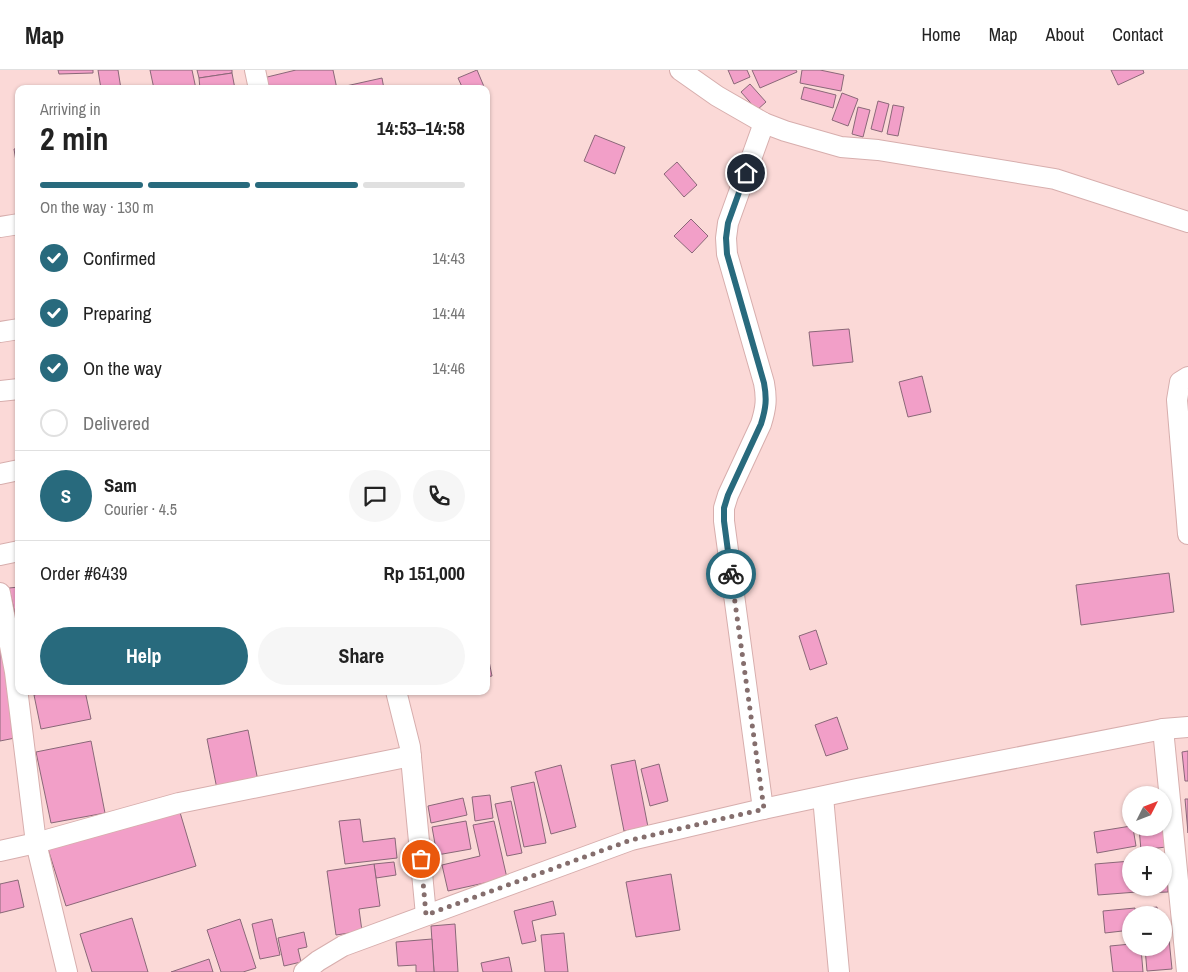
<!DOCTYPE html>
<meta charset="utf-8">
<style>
:root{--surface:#fff;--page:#f6f6f6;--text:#222;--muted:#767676;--line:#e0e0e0;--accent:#286a7d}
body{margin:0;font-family:"Archivo Narrow",sans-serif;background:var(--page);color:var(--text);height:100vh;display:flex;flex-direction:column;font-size:19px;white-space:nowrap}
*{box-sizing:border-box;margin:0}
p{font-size:16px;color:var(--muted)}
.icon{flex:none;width:28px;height:28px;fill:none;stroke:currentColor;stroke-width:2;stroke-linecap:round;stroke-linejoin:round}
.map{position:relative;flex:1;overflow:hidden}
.side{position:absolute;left:15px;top:15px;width:475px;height:610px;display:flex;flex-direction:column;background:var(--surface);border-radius:10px;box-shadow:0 1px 4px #0004}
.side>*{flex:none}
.needle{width:32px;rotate:48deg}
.tools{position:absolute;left:1122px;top:716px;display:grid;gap:10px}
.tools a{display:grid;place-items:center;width:50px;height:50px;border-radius:50%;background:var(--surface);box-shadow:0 1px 4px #0004;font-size:25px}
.pin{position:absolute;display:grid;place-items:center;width:42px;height:42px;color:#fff;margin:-21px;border:2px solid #fff;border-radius:50%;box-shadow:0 1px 5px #0007}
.courier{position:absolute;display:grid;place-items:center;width:50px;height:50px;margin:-25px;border:4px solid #286a7d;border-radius:50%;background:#fff;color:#222;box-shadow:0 1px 6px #0007}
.headline em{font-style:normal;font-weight:800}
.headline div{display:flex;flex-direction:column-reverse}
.headline{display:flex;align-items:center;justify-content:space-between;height:85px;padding:0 25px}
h1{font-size:32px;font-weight:800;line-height:38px}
.bar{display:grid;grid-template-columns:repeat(4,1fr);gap:8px 5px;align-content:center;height:60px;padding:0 25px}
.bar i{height:6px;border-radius:4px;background:var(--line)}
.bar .active{background:var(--accent)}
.bar p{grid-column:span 4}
.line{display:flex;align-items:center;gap:12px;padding:0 25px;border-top:1px solid var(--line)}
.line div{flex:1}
.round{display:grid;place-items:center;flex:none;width:52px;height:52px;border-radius:26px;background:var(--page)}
ol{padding:0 25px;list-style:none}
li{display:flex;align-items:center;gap:15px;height:55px}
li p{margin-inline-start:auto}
li .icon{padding:5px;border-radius:50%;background:var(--accent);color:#fff;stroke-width:4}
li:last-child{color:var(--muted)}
li i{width:28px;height:28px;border:2px solid var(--line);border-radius:50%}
.primary-button{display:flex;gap:10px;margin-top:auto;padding:10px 25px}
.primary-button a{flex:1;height:58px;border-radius:30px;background:var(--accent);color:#fff;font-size:20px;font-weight:800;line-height:58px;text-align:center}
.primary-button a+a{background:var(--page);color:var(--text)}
header{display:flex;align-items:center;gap:30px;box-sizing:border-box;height:70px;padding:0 25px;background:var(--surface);border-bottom:1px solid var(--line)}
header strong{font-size:24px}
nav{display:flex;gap:28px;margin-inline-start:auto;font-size:18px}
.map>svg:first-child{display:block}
</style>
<header>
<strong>Map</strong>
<nav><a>Home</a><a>Map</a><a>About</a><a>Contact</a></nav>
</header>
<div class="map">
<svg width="1188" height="902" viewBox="0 0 1188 902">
<rect width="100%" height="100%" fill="#fbd9d7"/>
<!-- building -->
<g fill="#f29fc8" stroke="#8a6878">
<path d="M 58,0 L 93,0 L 93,3 L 59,4 Z"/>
<path d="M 98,0 L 118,0 L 121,19 L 101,19 Z"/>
<path d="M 150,0 L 192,0 L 196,19 L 154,19 Z"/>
<path d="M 197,0 L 232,0 L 232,3 L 199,8 Z"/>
<path d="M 296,0 L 333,0 L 337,19 L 262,19 L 259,9 Z"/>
<path d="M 477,0 L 485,19 L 463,19 L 458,8 Z"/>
<path d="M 728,0 L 747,0 L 750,7 L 734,14 Z"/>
<path d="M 752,0 L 796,0 L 797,2 L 760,18 Z"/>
<path d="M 802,0 L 820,0 L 844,5 L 841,21 L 800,13 Z"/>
<path d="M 1111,0 L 1143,0 L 1144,3 L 1118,15 Z"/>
<path d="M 232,3 L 235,19 L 200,19 L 199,8 Z"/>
<path d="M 382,8 L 384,19 L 347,19 L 346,16 Z"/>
<path d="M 750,14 L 766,32 L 757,40 L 741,22 Z"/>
<path d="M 804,17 L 836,25 L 833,38 L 801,29 Z"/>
<path d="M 842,23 L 858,29 L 848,56 L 832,50 Z"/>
<path d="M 878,31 L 889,34 L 882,62 L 871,59 Z"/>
<path d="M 893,35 L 904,37 L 898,66 L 887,64 Z"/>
<path d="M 858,37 L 870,40 L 863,67 L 852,64 Z"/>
<path d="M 595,65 L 625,77 L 615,104 L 584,91 Z"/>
<path d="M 19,78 L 19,110 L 14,79 Z"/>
<path d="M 677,92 L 697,115 L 684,127 L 664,104 Z"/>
<path d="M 691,149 L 708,166 L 692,183 L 674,166 Z"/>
<path d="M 849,259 L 853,292 L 813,296 L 809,262 Z"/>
<path d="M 922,306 L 931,342 L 908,347 L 899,312 Z"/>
<path d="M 1169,503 L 1174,542 L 1081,555 L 1076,515 Z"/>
<path d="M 19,517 L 19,543 L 15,544 L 9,518 Z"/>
<path d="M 816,560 L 827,594 L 810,600 L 799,566 Z"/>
<path d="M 0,571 L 20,667 L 0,671 Z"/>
<path d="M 486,576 L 492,606 L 486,607 Z"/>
<path d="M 33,621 L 55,621 L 34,625 Z"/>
<path d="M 54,621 L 85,621 L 91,649 L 41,659 L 34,625 Z"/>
<path d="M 837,647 L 848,679 L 826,686 L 815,655 Z"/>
<path d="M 248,660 L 258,711 L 217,719 L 207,669 Z"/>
<path d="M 91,671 L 105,743 L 51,753 L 36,682 Z"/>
<path d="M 1188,681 L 1188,711 L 1185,711 L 1182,682 Z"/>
<path d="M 635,690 L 648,757 L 624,761 L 611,695 Z"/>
<path d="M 659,694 L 668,731 L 650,736 L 641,699 Z"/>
<path d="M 561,695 L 576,757 L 551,764 L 535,702 Z"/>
<path d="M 534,712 L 546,773 L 524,777 L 511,717 Z"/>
<path d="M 490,725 L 493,748 L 475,751 L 472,727 Z"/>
<path d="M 463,728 L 467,745 L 431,753 L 428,736 Z"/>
<path d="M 1185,729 L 1188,729 L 1188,763 Z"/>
<path d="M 511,731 L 522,783 L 507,786 L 495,734 Z"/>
<path d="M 179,739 L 196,796 L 66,836 L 48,779 Z"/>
<path d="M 360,749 L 363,772 L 395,768 L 397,788 L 345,794 L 339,751 Z"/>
<path d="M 466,751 L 471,779 L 437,785 L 432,757 Z"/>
<path d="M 494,751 L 507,808 L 448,821 L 442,795 L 480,786 L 473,755 Z"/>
<path d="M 1131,756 L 1131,758 L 1133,758 L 1136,776 L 1097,783 L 1094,762 Z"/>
<path d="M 1139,758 L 1164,758 L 1166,777 L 1141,780 Z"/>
<path d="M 1164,789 L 1166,789 L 1168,822 L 1140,823 L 1139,818 L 1164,818 Z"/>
<path d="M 1131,791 L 1131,818 L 1137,818 L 1137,822 L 1098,825 L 1095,794 Z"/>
<path d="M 394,792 L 396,805 L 376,808 L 374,794 Z"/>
<path d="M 374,794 L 380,836 L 359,839 L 362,861 L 336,865 L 327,801 Z"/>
<path d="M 671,804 L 680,860 L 636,867 L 626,812 Z"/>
<path d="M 18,810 L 24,837 L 0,843 L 0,814 Z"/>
<path d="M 553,831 L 556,845 L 532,851 L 536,871 L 522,874 L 514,841 Z"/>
<path d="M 1157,837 L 1158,845 L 1139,845 L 1139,839 Z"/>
<path d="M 1135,838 L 1135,845 L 1131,845 L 1131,860 L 1105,863 L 1103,841 Z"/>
<path d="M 132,848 L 148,902 L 92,902 L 80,864 Z"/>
<path d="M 240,849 L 256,898 L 243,902 L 221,902 L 207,860 Z"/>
<path d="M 272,849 L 280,885 L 260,889 L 252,854 Z"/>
<path d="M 455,854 L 458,902 L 434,902 L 431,856 Z"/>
<path d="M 304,862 L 307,877 L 298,879 L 301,892 L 284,896 L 278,868 Z"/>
<path d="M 564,863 L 568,902 L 545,902 L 541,865 Z"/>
<path d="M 432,869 L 434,902 L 416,902 L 416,895 L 398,896 L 396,872 Z"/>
<path d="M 1164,869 L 1169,869 L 1172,899 L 1147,901 L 1145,878 L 1164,878 Z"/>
<path d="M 1131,874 L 1131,878 L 1141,878 L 1143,902 L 1113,902 L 1110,876 Z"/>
<path d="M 509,887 L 512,902 L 483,902 L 481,893 Z"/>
<path d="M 209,889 L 213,902 L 171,902 Z"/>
</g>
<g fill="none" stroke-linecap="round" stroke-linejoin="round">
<defs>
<g id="street">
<path d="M 255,0 L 259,19"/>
<path d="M 680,0 L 717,26 L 764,53 L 785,61 L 841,77 L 878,80 L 1055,109 L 1188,152"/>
<path d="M 0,157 L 19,154"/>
<path d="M 0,262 L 19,259"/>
<path d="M 1188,307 L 1180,312 L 1177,330 L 1188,464"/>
<path d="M 0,321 L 19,319"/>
<path d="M 0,404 L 19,400"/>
<path d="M 0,485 L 19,481"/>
<path d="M 0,523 L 15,602 L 36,773 L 67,902"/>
<path d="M 396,621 L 410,677 L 426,845"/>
<path d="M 1163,659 L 1187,902"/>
<path d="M 823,727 L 839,902"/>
<path d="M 763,739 L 724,451 L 724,438 L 728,425 L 761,354 C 766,338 767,329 764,313 L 727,184 L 726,168 L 728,153 L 764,53"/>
<path d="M 0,781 L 36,773 L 179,733 L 411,686"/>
<path d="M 304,902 L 318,891 L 343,876 L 631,770 L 763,739 L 857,719 L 1163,659 L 1188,657"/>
</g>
</defs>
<!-- street casing -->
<use href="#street" stroke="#d7aead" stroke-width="22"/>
<!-- street -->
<use href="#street" stroke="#fff" stroke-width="20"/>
</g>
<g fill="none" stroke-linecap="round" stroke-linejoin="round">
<!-- done -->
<path stroke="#856e6d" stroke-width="5" stroke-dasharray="0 9" d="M 421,789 L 426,845 L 631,770 L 764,739 L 731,504"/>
<!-- route -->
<path stroke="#286a7d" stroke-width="6" d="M 731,504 L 724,451 L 724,438 L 728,425 L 761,354 C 766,338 767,329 764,313 L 727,184 L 726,168 L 728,153 L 746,103"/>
</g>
</svg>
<div class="tools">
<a><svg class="needle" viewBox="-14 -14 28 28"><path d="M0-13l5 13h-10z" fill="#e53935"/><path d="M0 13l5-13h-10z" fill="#767676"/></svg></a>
<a>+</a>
<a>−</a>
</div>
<div class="pin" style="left:421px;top:789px;background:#ea580c"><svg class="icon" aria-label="bag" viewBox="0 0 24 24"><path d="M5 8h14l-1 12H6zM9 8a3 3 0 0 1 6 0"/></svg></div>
<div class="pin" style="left:746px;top:103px;background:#1f2937"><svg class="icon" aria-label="home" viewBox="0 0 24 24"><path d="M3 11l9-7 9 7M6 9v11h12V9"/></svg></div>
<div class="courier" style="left:731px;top:504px"><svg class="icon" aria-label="bike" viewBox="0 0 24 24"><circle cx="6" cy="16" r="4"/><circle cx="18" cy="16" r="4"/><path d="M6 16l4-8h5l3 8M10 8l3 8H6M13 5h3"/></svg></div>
<section class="side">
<div class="headline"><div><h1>2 min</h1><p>Arriving in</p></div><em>14:53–14:58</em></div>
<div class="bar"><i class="active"></i><i class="active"></i><i class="active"></i><i></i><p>On the way · 130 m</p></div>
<ol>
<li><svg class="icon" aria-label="check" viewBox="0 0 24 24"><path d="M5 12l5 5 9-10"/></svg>Confirmed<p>14:43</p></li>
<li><svg class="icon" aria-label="check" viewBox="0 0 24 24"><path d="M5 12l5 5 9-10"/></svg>Preparing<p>14:44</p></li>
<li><svg class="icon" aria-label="check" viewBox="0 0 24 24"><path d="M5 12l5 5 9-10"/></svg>On the way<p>14:46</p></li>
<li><i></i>Delivered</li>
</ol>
<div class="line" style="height:90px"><b class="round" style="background:var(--accent);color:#fff">S</b><div><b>Sam</b><p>Courier · 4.5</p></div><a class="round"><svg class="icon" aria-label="chat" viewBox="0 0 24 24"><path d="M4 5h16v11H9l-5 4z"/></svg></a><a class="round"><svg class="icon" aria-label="phone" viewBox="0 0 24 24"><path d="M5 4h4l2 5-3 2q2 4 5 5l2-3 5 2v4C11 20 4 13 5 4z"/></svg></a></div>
<div class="line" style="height:65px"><div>Order #6439</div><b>Rp 151,000</b></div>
<div class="primary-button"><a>Help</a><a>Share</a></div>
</section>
</div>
